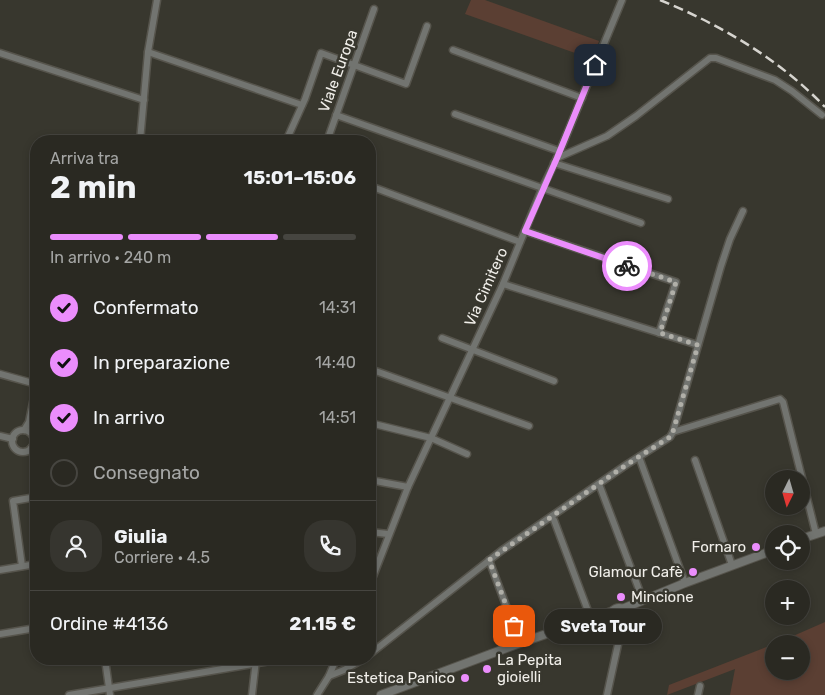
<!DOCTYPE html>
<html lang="it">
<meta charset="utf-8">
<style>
:root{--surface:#2a2922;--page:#36352f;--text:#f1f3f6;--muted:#a5a6a5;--line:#464540;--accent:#eb8dfc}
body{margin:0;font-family:Rubik,sans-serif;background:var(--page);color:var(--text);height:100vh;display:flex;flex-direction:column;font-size:19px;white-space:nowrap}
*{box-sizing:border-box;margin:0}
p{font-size:16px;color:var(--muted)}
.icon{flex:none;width:28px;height:28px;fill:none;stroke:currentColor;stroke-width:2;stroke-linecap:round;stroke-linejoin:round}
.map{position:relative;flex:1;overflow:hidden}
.panel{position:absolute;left:30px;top:135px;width:346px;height:530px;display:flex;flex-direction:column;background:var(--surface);border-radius:20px;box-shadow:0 2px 8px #0003,0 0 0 1px var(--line)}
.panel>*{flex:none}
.needle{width:32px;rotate:185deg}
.controls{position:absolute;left:765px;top:470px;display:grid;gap:10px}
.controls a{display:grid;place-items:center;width:45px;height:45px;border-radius:50%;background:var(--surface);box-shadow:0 2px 8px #0003,0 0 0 1px var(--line);font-size:25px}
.pin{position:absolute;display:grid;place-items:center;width:42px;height:42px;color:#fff;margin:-21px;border-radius:10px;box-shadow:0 2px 8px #0006}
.courier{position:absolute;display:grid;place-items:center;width:50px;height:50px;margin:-25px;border:4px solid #eb8dfc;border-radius:50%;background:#fff;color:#222;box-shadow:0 1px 6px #0007}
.bubble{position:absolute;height:35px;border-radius:18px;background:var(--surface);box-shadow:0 2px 8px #0003,0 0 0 1px var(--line);font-size:16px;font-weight:700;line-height:35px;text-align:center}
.head em{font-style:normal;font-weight:700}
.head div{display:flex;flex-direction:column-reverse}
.head{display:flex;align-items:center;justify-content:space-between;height:85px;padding:0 20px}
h1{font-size:32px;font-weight:700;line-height:38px}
.bar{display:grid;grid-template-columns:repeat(4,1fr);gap:8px 5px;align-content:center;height:60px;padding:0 20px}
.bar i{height:6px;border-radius:4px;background:var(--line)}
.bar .selected{background:var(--accent)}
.bar p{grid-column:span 4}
.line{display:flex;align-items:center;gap:12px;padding:0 20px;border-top:1px solid var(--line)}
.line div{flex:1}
.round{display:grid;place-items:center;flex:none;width:52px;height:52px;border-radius:20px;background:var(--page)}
ol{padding:0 20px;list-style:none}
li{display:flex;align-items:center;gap:15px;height:55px}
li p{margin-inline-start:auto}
li .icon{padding:5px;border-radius:50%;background:var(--accent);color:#111;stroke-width:4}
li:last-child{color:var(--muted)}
li i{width:28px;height:28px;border:2px solid var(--line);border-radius:50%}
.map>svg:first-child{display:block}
</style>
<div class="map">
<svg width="825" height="695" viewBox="0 0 825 695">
<rect width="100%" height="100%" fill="#38372e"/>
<!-- green -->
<g fill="#5b3f33">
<path d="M 471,0 L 485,0 L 599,41 L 592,59 L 465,14 Z"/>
<path d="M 825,622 L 825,695 L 730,695 L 735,669 L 667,695 L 669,685 L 774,644 L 774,671 L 801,671 L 801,644 L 775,644 Z"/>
</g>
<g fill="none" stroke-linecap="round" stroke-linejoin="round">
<defs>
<g id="minor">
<path d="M 453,50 L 582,98"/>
<path d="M 148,52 L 302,105"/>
<path d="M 0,53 L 144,100"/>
<path d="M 455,114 L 559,151"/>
<path d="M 336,115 L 641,223"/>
<path d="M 140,141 L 148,52 L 157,0"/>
<path d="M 286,141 L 305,99 L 321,53 L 406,84 L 427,26"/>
<path d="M 327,141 L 374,9"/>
<path d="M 557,158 L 607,136 L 636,116 L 710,58 L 716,58 L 775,80 L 792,91 L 822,115"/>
<path d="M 554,163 L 668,199"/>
<path d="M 370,186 L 520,242"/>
<path d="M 525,231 L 676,282 L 659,333"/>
<path d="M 503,284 L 698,345"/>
<path d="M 442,338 L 554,381"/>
<path d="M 370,369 L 529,426"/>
<path d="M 0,374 L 36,384"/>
<path d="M 370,423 L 431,438 L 467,454"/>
<path d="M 24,430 L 29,422 L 36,388"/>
<circle cx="23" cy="441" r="11"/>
<path d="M 673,432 L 780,399 L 783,402 L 816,534"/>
<path d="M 0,436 L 13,439"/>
<path d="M 31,448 L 36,461"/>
<path d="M 639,457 L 685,583"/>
<path d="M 695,460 L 732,565"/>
<path d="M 370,480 L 408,487"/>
<path d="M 599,484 L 643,600"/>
<path d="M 554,520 L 591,619"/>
<path d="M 370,532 L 388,534"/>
<path d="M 489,560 L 520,643"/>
<path d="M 22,566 L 13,501 L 36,497"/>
<path d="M 0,570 L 36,564"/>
<path d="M 370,584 L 408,487 L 503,284 L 542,189 L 557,158 L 622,0"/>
<path d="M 613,620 L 619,640"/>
<path d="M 0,634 L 36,628"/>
<path d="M 370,654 L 501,551 L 626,465 L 670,437 L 673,432 L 721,266 L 730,239 L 743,211"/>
<path d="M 105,659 L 110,695"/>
<path d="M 329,676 L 344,670 L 363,659"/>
<path d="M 69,695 L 282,659"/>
<path d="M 252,695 L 256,660"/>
<path d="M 317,695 L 329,676 L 336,659"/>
<path d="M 607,695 L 619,640 L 626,620"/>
<path d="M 698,695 L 700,686"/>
</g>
<g id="tertiary">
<path d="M 801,539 L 825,531"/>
<circle cx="619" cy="616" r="8"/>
<path d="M 622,609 L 685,583 L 774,550"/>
<path d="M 381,695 L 520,643 L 613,611"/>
</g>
</defs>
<!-- minor casing -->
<use href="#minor" stroke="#56544c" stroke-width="9"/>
<!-- tertiary casing -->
<use href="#tertiary" stroke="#56544c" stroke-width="10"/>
<!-- minor -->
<use href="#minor" stroke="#727470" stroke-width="6"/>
<!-- tertiary -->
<use href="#tertiary" stroke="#727470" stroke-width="8"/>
<!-- rail -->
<path stroke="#d6d4cf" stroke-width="2.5" stroke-dasharray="10 5" stroke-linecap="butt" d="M 660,0 C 721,25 779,59 825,107"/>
</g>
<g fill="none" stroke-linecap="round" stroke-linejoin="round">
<!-- done -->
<path stroke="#b0afa8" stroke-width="5" stroke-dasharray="0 9" d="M 514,626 L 489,560 L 626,465 L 670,437 L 672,435 L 698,345 L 660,333 L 676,282 L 627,266"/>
<!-- route -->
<path stroke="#eb8dfc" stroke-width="6" d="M 595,65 L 557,158 L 525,231 L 627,266"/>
</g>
<!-- markers -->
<g fill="#eb8dfc" stroke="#38372e" stroke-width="2">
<circle cx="756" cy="547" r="5"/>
<circle cx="693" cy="572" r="5"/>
<circle cx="621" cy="597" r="5"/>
<circle cx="487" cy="669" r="5"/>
<circle cx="465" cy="678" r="5"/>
</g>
<g text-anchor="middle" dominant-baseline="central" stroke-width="5" stroke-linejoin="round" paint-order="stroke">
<!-- street labels -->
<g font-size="15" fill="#f1efea" stroke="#38372e">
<text transform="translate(338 71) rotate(-70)">Viale Europa</text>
<text transform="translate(486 287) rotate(-66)">Via Cimitero</text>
</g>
<!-- poi labels -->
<g font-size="15" fill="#f1efea" stroke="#38372e" text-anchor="end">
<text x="746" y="547">Fornaro</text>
<text x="683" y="572">Glamour Cafè</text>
<text x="631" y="597" text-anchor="start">Mincione</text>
<text x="497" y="660" text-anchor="start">La Pepita<tspan x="497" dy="17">gioielli</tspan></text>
<text x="455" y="678">Estetica Panico</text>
</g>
</g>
</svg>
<div class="controls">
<a><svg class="needle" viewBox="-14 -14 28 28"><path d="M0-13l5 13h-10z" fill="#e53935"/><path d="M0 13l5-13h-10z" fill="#a5a6a5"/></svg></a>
<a><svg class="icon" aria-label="locate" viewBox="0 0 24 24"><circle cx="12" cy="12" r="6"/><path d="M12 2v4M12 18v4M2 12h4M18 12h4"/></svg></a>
<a>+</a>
<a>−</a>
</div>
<div class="pin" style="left:514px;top:626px;background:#ea580c"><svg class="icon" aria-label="bag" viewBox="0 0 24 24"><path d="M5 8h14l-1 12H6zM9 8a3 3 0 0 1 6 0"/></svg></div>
<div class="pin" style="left:595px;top:65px;background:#1f2937"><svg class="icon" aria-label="home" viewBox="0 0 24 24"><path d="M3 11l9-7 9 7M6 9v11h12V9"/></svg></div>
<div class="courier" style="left:627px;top:266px"><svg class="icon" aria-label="bike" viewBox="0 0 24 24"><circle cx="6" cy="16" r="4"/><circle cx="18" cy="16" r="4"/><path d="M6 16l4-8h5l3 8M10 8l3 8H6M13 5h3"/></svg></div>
<div class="bubble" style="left:544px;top:609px;width:118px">Sveta Tour</div>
<section class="panel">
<div class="head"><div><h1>2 min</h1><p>Arriva tra</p></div><em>15:01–15:06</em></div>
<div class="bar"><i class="selected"></i><i class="selected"></i><i class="selected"></i><i></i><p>In arrivo · 240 m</p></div>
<ol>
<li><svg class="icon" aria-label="check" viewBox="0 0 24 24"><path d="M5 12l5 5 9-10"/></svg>Confermato<p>14:31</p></li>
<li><svg class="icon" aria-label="check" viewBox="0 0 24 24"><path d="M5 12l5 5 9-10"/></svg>In preparazione<p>14:40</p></li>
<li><svg class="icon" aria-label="check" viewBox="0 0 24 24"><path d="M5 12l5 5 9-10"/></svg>In arrivo<p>14:51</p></li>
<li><i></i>Consegnato</li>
</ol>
<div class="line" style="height:90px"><a class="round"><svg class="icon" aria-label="person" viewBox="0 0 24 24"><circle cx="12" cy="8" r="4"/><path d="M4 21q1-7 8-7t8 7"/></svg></a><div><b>Giulia</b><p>Corriere · 4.5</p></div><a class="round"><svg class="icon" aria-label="phone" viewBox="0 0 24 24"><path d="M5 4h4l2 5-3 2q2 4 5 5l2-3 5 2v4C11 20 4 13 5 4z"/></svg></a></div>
<div class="line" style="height:65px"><div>Ordine #4136</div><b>21.15 €</b></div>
</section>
</div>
